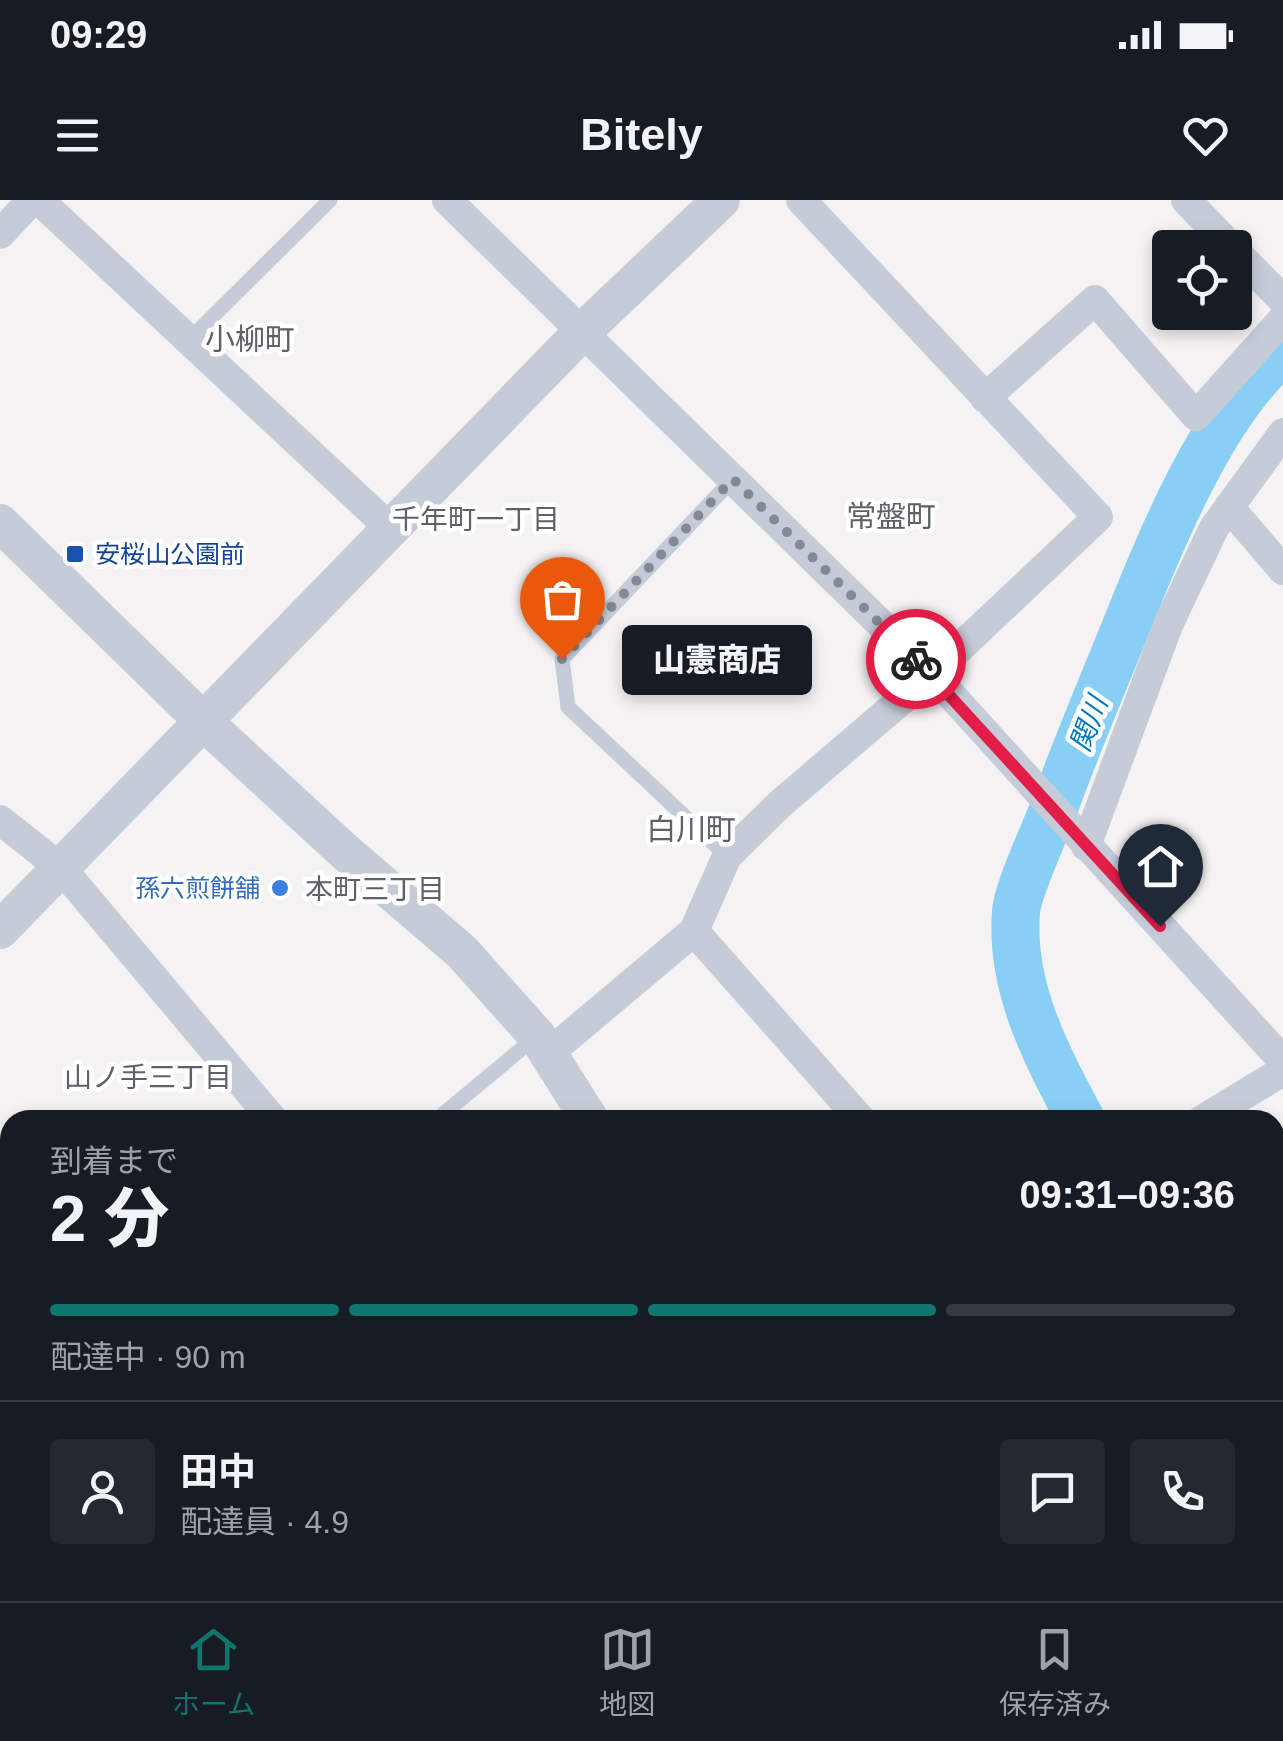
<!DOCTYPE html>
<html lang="ja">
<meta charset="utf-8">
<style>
:root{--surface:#171b24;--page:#242831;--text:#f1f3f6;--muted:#9ea1a6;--line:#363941;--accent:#0f766e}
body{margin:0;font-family:Helvetica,"Noto Sans JP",sans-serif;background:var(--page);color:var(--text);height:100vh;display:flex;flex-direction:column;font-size:38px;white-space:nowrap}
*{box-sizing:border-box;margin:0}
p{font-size:32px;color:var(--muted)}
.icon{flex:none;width:55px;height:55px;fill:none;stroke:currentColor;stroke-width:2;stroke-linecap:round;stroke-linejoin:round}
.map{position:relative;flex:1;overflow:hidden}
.panel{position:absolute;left:0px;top:910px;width:1285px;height:492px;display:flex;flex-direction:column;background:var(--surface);border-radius:30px 30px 0 0;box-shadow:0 5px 15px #0003}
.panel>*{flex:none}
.fabs{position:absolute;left:1152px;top:30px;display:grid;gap:20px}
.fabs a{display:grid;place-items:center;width:100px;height:100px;border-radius:10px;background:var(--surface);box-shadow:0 5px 15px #0003;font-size:50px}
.pin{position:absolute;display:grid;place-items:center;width:85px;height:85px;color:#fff;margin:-102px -42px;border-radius:50% 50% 50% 0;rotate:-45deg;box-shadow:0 0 10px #0007}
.pin .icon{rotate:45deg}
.courier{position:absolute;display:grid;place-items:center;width:100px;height:100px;margin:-50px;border:8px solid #e11d48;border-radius:50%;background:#fff;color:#222;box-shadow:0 2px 12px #0007}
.bubble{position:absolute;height:70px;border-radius:10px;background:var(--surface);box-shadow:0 5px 15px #0003;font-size:32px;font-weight:800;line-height:70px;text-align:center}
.head em{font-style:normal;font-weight:800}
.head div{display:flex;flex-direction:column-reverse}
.head{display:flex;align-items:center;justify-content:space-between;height:170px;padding:0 50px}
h1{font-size:65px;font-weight:800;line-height:75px}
.bar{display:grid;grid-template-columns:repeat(4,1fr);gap:15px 10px;align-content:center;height:120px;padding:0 50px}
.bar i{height:12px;border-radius:8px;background:var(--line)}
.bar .active{background:var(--accent)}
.bar p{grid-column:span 4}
.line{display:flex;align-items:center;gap:25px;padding:0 50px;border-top:2px solid var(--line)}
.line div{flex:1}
.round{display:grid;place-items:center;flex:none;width:105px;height:105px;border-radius:10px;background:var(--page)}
.status{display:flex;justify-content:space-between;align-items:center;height:70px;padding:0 50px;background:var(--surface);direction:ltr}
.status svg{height:28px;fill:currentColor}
header{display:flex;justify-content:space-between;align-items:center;height:130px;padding:0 50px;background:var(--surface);font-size:45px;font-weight:800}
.tab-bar{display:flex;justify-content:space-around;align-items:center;height:140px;border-top:2px solid var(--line);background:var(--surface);font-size:28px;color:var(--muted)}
.tab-bar a{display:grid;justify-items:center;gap:5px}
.tab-bar .active{color:var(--accent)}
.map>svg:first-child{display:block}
</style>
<div class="status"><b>09:29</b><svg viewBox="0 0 49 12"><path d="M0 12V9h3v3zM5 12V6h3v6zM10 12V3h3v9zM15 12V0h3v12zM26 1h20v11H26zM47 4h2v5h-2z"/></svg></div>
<header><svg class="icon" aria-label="menu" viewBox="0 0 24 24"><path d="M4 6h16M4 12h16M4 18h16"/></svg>Bitely<svg class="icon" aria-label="heart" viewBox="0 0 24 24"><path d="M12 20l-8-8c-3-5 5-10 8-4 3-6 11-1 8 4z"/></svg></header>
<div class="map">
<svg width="1283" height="1401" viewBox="0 0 1283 1401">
<rect width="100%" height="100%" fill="#f4f2f2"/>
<!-- green -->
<path fill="#bef4db" d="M 0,938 L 10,954 L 10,1392 L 60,1393 L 55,1401 L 0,1401 Z"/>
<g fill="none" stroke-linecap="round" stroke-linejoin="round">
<!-- river -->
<g stroke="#88cef5" stroke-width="48">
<path d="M 1081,920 C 1047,856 1010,788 1016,712 C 1018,688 1046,630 1055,605 C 1076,547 1100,491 1123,434 C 1157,349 1212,210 1283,152"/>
<path d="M 1275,1292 L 1283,1303"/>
</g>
<!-- path -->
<path stroke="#73d6b3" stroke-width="5" stroke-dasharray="8 5" stroke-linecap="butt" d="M 0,1104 L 10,1095"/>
<!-- service -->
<g stroke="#c5ccd8" stroke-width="15">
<path d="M 189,140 L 330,0"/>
<path d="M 727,656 L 568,507 L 562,459 L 733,279"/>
<path d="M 436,920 L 537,836"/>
</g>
<!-- pedestrian -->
<path stroke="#c5ccd8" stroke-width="22" d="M 1275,1233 L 1283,1246"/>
<!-- minor -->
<g stroke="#c5ccd8" stroke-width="30">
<path d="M 39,0 L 392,330"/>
<path d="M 447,0 L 932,474 L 1283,861"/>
<path d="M 1186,0 L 1232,48"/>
<path d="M 0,34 L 32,0"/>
<path d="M 1235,51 L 1283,100"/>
<path d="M 985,198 L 1095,100 L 1196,216 L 1283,119"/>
<path d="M 1229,307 L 1283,370"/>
<path d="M 0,620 L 62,669 L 273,920"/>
<path d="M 1086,646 L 1168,425 L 1214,328 L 1283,233"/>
<path d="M 694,731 L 861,920"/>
<path d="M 549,853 L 694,731 L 727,656 L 780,604 L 932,474 L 1098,317 L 801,0"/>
<path d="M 1202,920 L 1283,871"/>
<path d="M 472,1392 L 474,1401"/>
</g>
<!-- tertiary -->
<g stroke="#c5ccd8" stroke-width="38">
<path d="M 0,323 L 204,522 L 344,651 L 462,752 L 537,836 L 590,920"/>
<path d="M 0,730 L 581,133 L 721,0"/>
</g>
<!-- primary -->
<g stroke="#b0bcd3" stroke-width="48">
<path d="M 876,1392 L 881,1401"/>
<path d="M 820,1401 L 834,1392"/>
</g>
</g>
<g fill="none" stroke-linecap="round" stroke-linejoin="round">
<!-- done -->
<path stroke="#848a94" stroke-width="10" stroke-dasharray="0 18" d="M 562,459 L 733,279 L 916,459"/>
<!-- route -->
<path stroke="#e11d48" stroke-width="12" d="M 916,459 L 1160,726"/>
</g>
<!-- markers -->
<rect fill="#1a4fb4" stroke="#fff" stroke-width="4" x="65" y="344" width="20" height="20" rx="5"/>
<circle fill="#3f7fe0" stroke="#fff" stroke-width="4" cx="280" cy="688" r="10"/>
<g text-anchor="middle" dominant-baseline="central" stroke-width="9" stroke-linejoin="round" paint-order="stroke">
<!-- transit labels -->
<g font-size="25" fill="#164399" stroke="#fff" text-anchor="start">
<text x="95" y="354">安桜山公園前</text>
</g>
<!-- shop labels -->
<g font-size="25" fill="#366cbe" stroke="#fff" text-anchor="end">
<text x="260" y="688">孫六煎餅舗</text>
</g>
<!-- neighbourhood labels -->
<g font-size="28" fill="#5e6168" stroke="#fff">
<text x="476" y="319">千年町一丁目</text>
<text x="375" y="689">本町三丁目</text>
<text x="148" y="877">山ノ手三丁目</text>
</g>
<!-- water labels -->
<g font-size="28" font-style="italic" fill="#007abc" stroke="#fff">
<text transform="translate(1089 524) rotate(-69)">関川</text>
</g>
<!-- quarter labels -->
<g font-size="30" fill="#5e6168" stroke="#fff">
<text x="250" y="139">小柳町</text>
<text x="891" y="316">常盤町</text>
<text x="691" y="629">白川町</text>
</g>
</g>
</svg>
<div class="fabs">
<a><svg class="icon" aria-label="locate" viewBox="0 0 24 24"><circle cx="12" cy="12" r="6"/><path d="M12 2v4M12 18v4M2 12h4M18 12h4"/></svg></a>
</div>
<div class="pin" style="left:562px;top:459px;background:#ea580c"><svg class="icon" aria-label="bag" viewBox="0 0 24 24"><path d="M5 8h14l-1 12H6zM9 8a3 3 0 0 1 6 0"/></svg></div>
<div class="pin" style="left:1160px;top:726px;background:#1f2937"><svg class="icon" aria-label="home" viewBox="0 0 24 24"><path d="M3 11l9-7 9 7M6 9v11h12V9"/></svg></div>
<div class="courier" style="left:916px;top:459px"><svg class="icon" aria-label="bike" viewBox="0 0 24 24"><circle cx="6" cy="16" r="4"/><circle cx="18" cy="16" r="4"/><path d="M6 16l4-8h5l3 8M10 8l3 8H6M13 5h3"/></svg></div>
<div class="bubble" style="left:622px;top:425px;width:190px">山憲商店</div>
<section class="panel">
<div class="head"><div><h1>2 分</h1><p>到着まで</p></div><em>09:31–09:36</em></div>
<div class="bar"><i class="active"></i><i class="active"></i><i class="active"></i><i></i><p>配達中 · 90 m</p></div>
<div class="line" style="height:180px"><a class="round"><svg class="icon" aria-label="person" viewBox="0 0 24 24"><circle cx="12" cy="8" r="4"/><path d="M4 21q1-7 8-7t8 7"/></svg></a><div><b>田中</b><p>配達員 · 4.9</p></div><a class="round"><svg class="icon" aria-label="chat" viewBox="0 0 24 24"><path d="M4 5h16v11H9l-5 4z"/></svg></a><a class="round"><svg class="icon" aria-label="phone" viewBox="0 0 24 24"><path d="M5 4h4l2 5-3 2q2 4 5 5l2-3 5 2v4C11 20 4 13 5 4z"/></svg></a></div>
</section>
</div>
<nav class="tab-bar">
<a class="active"><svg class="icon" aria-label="home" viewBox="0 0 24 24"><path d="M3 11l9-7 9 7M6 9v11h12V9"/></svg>ホーム</a>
<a><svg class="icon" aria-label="map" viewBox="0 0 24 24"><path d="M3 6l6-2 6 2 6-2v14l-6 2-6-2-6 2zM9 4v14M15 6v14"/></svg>地図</a>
<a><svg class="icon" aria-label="saved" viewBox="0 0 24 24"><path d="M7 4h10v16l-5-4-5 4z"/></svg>保存済み</a>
</nav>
